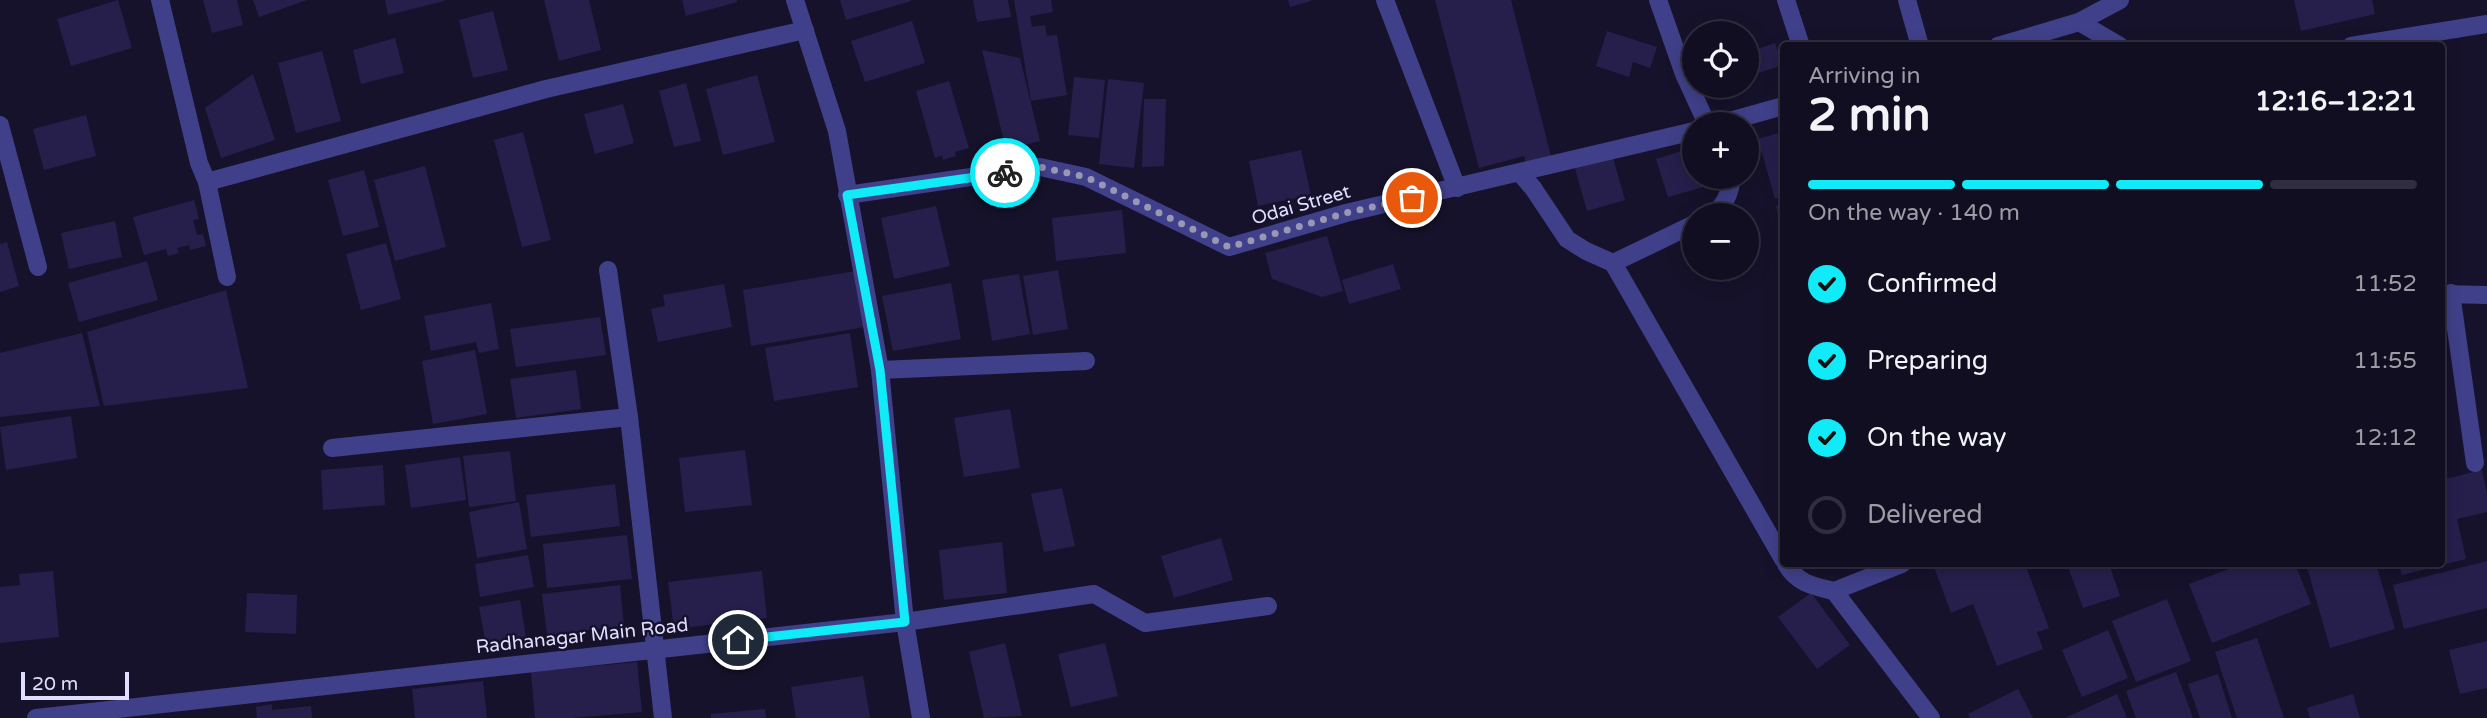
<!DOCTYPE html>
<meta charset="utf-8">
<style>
:root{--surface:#100e20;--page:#1e1c2d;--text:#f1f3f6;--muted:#9c9ca5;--line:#302e3e;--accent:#11eaf7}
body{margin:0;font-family:"Varela Round",sans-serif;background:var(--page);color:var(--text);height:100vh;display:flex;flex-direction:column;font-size:26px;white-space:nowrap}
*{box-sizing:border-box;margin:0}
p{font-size:23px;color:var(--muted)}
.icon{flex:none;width:38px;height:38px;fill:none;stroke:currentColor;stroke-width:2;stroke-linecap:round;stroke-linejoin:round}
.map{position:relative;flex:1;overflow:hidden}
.drawer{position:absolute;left:1780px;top:42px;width:665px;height:525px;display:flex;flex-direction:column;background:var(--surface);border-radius:7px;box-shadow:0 4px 18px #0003,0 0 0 2px var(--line)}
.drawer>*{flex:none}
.buttons{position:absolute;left:1682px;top:21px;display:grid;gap:14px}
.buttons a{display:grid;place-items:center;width:77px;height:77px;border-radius:50%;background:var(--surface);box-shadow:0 4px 18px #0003,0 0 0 2px var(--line);font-size:35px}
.scale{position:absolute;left:21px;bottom:18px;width:108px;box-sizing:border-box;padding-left:7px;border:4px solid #e0defe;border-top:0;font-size:19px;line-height:24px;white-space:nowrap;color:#e0defe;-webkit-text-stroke:5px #16122b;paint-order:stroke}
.pin{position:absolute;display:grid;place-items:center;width:60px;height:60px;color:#fff;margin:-30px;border:4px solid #fff;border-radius:50%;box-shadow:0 2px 7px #0007}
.courier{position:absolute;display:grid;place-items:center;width:70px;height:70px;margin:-35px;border:5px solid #11eaf7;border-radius:50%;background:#fff;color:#222;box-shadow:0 2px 9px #0007}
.headline em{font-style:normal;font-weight:700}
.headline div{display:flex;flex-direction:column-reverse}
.headline{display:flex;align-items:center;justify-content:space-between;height:119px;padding:0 28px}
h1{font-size:46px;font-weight:700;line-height:52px}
.bar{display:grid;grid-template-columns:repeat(4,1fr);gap:10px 7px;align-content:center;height:84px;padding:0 28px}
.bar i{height:9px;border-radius:5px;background:var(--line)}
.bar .selected{background:var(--accent)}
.bar p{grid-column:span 4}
ol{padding:0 28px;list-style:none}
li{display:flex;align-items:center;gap:21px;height:77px}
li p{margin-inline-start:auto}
li .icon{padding:7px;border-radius:50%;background:var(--accent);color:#111;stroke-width:4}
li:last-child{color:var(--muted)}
li i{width:38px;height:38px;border:4px solid var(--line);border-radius:50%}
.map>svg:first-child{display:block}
</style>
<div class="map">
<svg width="2487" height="718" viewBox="0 0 2487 718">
<rect width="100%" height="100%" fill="#16122b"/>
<!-- building -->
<g fill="#261f4c">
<path d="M 118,0 L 132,48 L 71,66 L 57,19 Z"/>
<path d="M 203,0 L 237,0 L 243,25 L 212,33 Z"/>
<path d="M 253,0 L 307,0 L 259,17 Z"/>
<path d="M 385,0 L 444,0 L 444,1 L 388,15 Z"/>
<path d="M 544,0 L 589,0 L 601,50 L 559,61 Z"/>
<path d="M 682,0 L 737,0 L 737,2 L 686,16 Z"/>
<path d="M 840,0 L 911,0 L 911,1 L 846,20 Z"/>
<path d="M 973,0 L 1008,0 L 1011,17 L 977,22 Z"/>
<path d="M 1014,0 L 1051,0 L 1053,12 L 1030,16 L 1032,27 L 1045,25 L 1047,36 L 1057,35 L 1067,95 L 1031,101 Z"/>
<path d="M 1288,0 L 1311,0 L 1311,1 L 1290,7 Z"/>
<path d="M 1435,0 L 1511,0 L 1551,156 L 1526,163 L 1524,156 L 1479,168 Z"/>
<path d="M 2294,0 L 2372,0 L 2375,14 L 2301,31 Z"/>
<path d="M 493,11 L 508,70 L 473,78 L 459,20 Z"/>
<path d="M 912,21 L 925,63 L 865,82 L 851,41 Z"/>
<path d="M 1607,31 L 1657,47 L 1650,68 L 1633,62 L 1629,77 L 1596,66 Z"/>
<path d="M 395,38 L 404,73 L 361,84 L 353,50 Z"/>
<path d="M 1775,43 L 1783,65 L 1746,77 L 1746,53 Z"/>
<path d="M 982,50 L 1020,58 L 1040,141 L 1006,150 Z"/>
<path d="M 322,51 L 341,121 L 296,133 L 278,63 Z"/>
<path d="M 253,74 L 275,140 L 221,158 L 205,108 Z"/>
<path d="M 757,75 L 775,142 L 723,155 L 706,89 Z"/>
<path d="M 1074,77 L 1105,80 L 1099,138 L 1068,135 Z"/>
<path d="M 1108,79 L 1144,83 L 1134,168 L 1099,164 Z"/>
<path d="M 949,81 L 969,148 L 955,152 L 956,156 L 943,160 L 942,155 L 935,158 L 916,91 Z"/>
<path d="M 686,83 L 701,141 L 674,147 L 659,91 Z"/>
<path d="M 1144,99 L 1166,99 L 1164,166 L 1142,167 Z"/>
<path d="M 623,104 L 634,143 L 595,154 L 584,114 Z"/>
<path d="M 86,115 L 96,156 L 44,170 L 33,129 Z"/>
<path d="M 523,132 L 551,240 L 522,247 L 494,140 Z"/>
<path d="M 1783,132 L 1783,196 L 1775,199 L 1758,139 Z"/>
<path d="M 1694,147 L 1694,177 L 1704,177 L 1707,186 L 1668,197 L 1656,159 Z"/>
<path d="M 1301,150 L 1311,195 L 1258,206 L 1249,161 Z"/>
<path d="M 1612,154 L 1625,200 L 1587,211 L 1574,165 Z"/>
<path d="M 425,166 L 446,247 L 395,261 L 374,180 Z"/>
<path d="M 364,170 L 379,227 L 343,236 L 328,180 Z"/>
<path d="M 194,200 L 199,219 L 193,220 L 197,235 L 203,234 L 206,246 L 190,250 L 189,245 L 177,248 L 179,253 L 168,256 L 166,249 L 144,255 L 133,217 Z"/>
<path d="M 1783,204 L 1783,233 L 1782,233 L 1776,206 Z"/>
<path d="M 936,206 L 950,266 L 894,279 L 881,218 Z"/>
<path d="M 1122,210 L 1126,253 L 1056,261 L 1052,218 Z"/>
<path d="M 115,221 L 122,257 L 69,269 L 61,233 Z"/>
<path d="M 1327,236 L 1343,291 L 1322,297 L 1272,279 L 1265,253 Z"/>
<path d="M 7,242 L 19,286 L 0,292 L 0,244 Z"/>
<path d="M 386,243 L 401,299 L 361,310 L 346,254 Z"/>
<path d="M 147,261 L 158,300 L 79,322 L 68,283 Z"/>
<path d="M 1393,264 L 1401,289 L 1349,304 L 1342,280 Z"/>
<path d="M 1058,270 L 1068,329 L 1033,335 L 1023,276 Z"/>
<path d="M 856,271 L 865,327 L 751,346 L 743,290 Z"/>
<path d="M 1019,274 L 1030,334 L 992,341 L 982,280 Z"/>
<path d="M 951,283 L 961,339 L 893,351 L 882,296 Z"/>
<path d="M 724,284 L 732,327 L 658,342 L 651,309 L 665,306 L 663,295 Z"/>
<path d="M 226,290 L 248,388 L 104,406 L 87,332 Z"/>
<path d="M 491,303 L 499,349 L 479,353 L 476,342 L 431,351 L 424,316 Z"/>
<path d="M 600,317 L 606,355 L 516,367 L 510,329 Z"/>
<path d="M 82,333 L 100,406 L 0,417 L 0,353 Z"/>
<path d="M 850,333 L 858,387 L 774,401 L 765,348 Z"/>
<path d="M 475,350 L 487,414 L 433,424 L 422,361 Z"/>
<path d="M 576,370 L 581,409 L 516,418 L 510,379 Z"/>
<path d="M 1010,409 L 1020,468 L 964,477 L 954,418 Z"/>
<path d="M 71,416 L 77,458 L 6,470 L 0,427 Z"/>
<path d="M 745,450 L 752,505 L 685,512 L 679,458 Z"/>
<path d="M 510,451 L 516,501 L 469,507 L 463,456 Z"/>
<path d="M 460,457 L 466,500 L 411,508 L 405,465 Z"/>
<path d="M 383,465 L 385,505 L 323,510 L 321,470 Z"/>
<path d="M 2482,470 L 2487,493 L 2487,512 L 2457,519 L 2466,559 L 2402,575 L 2399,564 L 2441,564 L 2441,480 Z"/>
<path d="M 615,484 L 620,526 L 531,537 L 526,495 Z"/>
<path d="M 1062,488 L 1075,546 L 1044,552 L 1031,494 Z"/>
<path d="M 519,502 L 527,549 L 477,558 L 469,512 Z"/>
<path d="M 627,535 L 632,579 L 547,588 L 543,544 Z"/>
<path d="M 1221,538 L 1233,580 L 1174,598 L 1161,556 Z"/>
<path d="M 1002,542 L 1007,593 L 944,600 L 939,550 Z"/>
<path d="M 528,555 L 534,587 L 480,597 L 475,564 Z"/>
<path d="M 2487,561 L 2487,608 L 2404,629 L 2393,585 Z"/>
<path d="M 1943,564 L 2025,564 L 2049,628 L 2037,632 L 2043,649 L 1997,666 L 1973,604 L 1951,613 L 1934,567 Z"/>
<path d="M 2067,564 L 2109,564 L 2120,596 L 2083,608 Z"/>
<path d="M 2242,564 L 2295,564 L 2311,604 L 2212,643 L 2189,584 Z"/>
<path d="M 2306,564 L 2376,564 L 2395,629 L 2330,648 Z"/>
<path d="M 53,571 L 59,637 L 0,643 L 0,587 L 20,585 L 19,574 Z"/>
<path d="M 762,571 L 767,618 L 674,629 L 668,582 Z"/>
<path d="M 620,585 L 624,626 L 547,635 L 542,594 Z"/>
<path d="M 247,593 L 297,595 L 296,634 L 245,632 Z"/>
<path d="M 1811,593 L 1850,645 L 1817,669 L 1778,617 Z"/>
<path d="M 2167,599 L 2191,661 L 2136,682 L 2112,621 Z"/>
<path d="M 520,600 L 526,638 L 486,645 L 479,607 Z"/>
<path d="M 2108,630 L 2128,678 L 2082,697 L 2062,650 Z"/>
<path d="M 2257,638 L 2284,718 L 2237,718 L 2215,652 Z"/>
<path d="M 2487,641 L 2487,688 L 2460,694 L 2449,650 Z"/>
<path d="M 1005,643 L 1022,716 L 984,718 L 969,652 Z"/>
<path d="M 1105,643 L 1118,696 L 1071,707 L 1058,654 Z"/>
<path d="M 637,662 L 642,712 L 573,718 L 535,718 L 531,672 Z"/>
<path d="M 2176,672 L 2193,718 L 2136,718 L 2126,691 Z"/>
<path d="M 2218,674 L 2232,718 L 2200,718 L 2188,684 Z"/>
<path d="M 863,676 L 870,718 L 796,718 L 791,687 Z"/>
<path d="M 483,681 L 487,718 L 415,718 L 412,689 Z"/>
<path d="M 2018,689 L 2033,718 L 1970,718 L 1968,714 Z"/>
<path d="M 2117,694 L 2127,718 L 2065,718 Z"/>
<path d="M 2353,694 L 2360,718 L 2310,718 L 2307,708 Z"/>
<path d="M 272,704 L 272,710 L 311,706 L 312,718 L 257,718 L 256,707 Z"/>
<path d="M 765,709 L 766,718 L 711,718 L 711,714 Z"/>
</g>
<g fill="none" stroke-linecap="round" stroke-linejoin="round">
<!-- minor -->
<g stroke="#3f4089" stroke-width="18">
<path d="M 160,0 L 199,163 L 207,182 L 546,89 L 805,30"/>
<path d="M 1385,0 L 1457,188"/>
<path d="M 1658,0 L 1684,74 L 1707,124"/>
<path d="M 1786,0 L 1801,46"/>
<path d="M 1907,0 L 1920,46"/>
<path d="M 2079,22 L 2120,46"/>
<path d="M 1998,46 L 2079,22 L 2120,0"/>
<path d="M 2351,46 L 2487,24"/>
<path d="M 1719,124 L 1783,106"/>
<path d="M 0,125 L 38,267"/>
<path d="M 1520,173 L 1533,188 L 1567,239 L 1586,251 L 1613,263 L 1783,559"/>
<path d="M 207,182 L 227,277"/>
<path d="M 847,195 L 1040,167 L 1086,177 L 1229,247 L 1346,213 L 1694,131"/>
<path d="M 1713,215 C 1725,204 1730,194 1732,177"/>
<path d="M 1613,263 L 1694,224"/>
<path d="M 608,270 L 629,417 L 663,718"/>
<path d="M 2451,293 L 2475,463"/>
<path d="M 2442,294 L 2487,295"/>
<path d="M 880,370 L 1086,361"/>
<path d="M 332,448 L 629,417"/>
<path d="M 1786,564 C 1798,584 1813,586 1834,591"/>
<path d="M 1902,564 L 1834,591 L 1931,718"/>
<path d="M 36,718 L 100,711"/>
<path d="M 100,718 L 100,711 L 905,622 L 880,370 L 837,131 L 795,0"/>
<path d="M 921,718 L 905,622 L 1094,594 L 1145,623 L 1268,606"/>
</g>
</g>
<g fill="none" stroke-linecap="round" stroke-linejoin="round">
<!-- done -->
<path stroke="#9997b4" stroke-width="7" stroke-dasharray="0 12.6" d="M 1005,173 L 1040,167 L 1086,177 L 1229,247 L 1346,213 L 1412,198"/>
<!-- route -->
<path stroke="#11eaf7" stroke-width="9" d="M 738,640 L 905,622 L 880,370 L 847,195 L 1005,173"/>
</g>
<g text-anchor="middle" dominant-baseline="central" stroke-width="5" stroke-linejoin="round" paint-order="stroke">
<!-- street labels -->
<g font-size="19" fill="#e0defe" stroke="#16122b">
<text transform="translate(1301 205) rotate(-16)">Odai Street</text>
<text transform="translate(582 636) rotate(-6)">Radhanagar Main Road</text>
</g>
</g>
</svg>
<div class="buttons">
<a><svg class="icon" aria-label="locate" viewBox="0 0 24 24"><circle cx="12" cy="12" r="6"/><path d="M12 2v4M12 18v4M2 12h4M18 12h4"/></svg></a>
<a>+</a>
<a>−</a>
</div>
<div class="scale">20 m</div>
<div class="pin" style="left:1412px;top:198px;background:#ea580c"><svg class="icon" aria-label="bag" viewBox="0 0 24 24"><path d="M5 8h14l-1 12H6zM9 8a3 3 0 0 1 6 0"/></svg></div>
<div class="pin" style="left:738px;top:640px;background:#1f2937"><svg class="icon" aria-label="home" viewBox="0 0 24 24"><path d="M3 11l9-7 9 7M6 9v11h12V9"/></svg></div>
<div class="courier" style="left:1005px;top:173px"><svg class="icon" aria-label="bike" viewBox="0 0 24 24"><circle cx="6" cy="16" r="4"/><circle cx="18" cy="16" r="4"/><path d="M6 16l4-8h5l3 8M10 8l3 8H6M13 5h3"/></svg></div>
<section class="drawer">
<div class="headline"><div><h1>2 min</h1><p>Arriving in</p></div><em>12:16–12:21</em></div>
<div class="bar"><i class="selected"></i><i class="selected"></i><i class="selected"></i><i></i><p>On the way · 140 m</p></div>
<ol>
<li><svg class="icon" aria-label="check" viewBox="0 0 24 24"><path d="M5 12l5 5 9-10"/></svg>Confirmed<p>11:52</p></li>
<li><svg class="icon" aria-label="check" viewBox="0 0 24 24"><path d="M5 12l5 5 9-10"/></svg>Preparing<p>11:55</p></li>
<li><svg class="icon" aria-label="check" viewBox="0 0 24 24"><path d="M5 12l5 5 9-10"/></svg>On the way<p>12:12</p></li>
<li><i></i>Delivered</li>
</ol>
</section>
</div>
